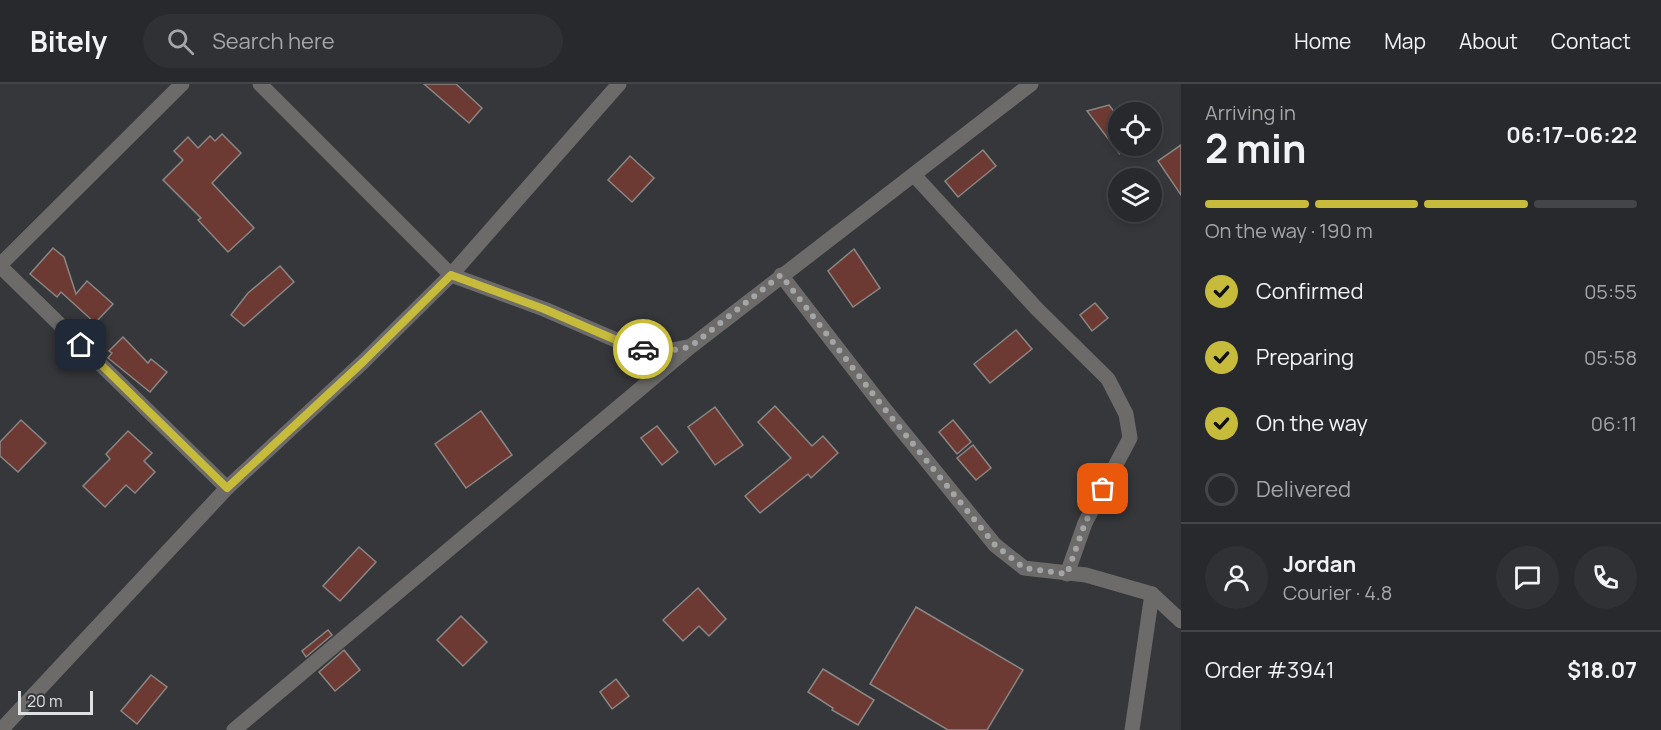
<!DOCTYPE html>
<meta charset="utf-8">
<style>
:root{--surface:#28292c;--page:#303134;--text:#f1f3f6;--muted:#a5a6a9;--line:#444548;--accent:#c7bb3b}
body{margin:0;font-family:Manrope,sans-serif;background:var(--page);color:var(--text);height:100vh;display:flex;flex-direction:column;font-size:22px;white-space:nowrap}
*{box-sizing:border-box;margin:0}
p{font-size:20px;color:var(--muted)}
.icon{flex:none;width:33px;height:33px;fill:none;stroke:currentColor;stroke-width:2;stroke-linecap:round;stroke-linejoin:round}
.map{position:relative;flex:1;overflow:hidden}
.side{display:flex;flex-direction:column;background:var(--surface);width:480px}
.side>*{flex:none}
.tools{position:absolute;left:1108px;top:18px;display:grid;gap:12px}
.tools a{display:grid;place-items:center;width:54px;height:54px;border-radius:50%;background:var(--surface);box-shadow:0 3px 9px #0003,0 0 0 2px var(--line);font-size:30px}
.scale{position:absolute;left:18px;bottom:15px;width:75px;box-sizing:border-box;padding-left:6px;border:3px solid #dfe0e1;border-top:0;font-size:16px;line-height:21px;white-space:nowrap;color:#dfe0e1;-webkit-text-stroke:4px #36373a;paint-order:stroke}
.pin{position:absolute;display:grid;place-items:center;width:51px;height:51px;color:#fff;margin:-26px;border-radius:12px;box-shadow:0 3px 9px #0006}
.courier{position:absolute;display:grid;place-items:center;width:60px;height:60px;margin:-30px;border:4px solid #c7bb3b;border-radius:50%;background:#fff;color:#222;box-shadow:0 2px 8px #0007}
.headline em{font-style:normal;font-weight:700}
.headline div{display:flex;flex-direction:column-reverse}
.headline{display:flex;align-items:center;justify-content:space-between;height:102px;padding:0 24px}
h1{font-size:39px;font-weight:700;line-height:45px}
.bar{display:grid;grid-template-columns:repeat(4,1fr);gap:9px 6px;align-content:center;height:72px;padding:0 24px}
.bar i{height:8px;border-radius:4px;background:var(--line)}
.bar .active{background:var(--accent)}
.bar p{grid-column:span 4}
.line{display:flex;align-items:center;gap:15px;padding:0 24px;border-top:2px solid var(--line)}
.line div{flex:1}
.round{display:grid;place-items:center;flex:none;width:63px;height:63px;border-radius:32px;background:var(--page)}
ol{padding:0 24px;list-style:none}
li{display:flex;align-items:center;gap:18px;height:66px}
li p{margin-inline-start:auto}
li .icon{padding:6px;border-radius:50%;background:var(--accent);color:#111;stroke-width:4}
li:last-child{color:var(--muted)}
li i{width:33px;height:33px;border:3px solid var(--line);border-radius:50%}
header{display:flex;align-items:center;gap:36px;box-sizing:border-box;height:84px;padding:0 30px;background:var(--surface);border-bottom:2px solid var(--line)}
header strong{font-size:28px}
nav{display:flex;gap:33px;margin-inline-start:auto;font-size:21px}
.search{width:420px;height:54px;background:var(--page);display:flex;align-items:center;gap:15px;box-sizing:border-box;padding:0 21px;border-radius:33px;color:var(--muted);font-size:22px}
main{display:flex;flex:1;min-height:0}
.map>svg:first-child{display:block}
</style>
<header>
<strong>Bitely</strong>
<div class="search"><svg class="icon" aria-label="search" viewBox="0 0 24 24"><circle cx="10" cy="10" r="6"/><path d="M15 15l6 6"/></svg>Search here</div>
<nav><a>Home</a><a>Map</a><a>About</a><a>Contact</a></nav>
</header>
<main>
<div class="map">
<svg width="1181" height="646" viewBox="0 0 1181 646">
<rect width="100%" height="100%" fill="#36373a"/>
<!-- building -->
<g fill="#6c3a32" stroke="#8a8686" stroke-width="1.5">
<path d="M 424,0 L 456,0 L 482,24 L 469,39 Z"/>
<path d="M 1109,21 L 1119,34 L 1119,69 L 1087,27 Z"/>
<path d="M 222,50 L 241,69 L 212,99 L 254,144 L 228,168 L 198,136 L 201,134 L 163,96 L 183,76 L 174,67 L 188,53 L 198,64 L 210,52 L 215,57 Z"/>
<path d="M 1181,61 L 1181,111 L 1158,77 Z"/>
<path d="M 983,66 L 996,82 L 958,113 L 945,97 Z"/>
<path d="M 630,72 L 654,94 L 632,118 L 608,96 Z"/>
<path d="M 53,164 L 64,173 L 76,210 L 87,197 L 113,220 L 95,239 L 61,208 L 57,213 L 30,190 Z"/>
<path d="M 854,165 L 880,204 L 853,223 L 828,187 Z"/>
<path d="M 280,182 L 294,198 L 244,242 L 231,231 L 248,209 Z"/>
<path d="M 1095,219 L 1108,234 L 1092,247 L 1080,231 Z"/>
<path d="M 1016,246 L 1032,265 L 990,299 L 974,280 Z"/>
<path d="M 123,253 L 148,279 L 151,275 L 167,288 L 150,308 L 108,274 L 112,269 L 109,267 Z"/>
<path d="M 775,322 L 812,362 L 823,352 L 838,369 L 811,394 L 808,390 L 760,429 L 745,412 L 791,374 L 758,338 Z"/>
<path d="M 715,323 L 743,361 L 715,381 L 688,343 Z"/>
<path d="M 481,327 L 512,371 L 466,404 L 435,360 Z"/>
<path d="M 21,336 L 46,359 L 18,388 L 0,372 L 0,358 Z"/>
<path d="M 953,336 L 971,358 L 957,370 L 939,348 Z"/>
<path d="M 657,342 L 678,368 L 662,381 L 641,354 Z"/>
<path d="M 128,347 L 152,369 L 144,377 L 155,388 L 135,409 L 126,401 L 105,423 L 83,402 L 110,375 L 106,370 Z"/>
<path d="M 973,361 L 991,384 L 976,396 L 957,374 Z"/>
<path d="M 359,463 L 376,478 L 340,517 L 323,502 Z"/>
<path d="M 698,504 L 726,535 L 709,552 L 699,542 L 683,557 L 663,536 Z"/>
<path d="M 916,523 L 1023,586 L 987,646 L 948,646 L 870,600 Z"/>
<path d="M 461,532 L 487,558 L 463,582 L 437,556 Z"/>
<path d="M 328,546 L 332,551 L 306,573 L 302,567 Z"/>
<path d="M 344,566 L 360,586 L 335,607 L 319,588 Z"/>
<path d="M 823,585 L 874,616 L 858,641 L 832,626 L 833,624 L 808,608 Z"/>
<path d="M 151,591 L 167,603 L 137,640 L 121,627 Z"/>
<path d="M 616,595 L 629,612 L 612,625 L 600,608 Z"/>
</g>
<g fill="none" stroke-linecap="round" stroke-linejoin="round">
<!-- minor -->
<g stroke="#6c6b6a" stroke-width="15">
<path d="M 260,0 L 451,191 L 544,225 L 637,265 L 662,268 L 687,263"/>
<path d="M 914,91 L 1037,225 L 1108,295 L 1126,330 L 1130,354 L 1085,439 L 1067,490"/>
<path d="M 0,181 L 182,0"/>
<path d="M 0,182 L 227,404"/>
<path d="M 781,191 L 883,323 L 995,461 L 1024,484 L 1086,491 L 1152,510 L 1181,537"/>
<path d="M 1,646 L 227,404 L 363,278 L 451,191 L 619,0"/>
<path d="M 234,646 L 690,263 L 1031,0"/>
<path d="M 1132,646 L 1152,510"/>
</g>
</g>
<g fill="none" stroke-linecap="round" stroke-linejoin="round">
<!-- done -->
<path stroke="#a4a5a7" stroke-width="6" stroke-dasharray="0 10.8" d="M 643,265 L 662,268 L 690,263 L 781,191 L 883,323 L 995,461 L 1024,484 L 1067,490 L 1085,439 L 1103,405"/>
<!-- route -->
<path stroke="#c7bb3b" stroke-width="8" d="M 81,261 L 227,404 L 363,278 L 451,191 L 544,225 L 637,265 L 643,265"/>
</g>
</svg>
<div class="tools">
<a><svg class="icon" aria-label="locate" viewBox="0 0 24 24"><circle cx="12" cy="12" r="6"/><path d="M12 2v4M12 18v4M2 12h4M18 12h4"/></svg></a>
<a><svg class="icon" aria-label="layers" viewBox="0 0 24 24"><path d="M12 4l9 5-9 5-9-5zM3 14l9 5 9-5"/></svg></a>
</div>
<div class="scale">20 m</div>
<div class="pin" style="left:1103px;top:405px;background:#ea580c"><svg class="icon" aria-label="bag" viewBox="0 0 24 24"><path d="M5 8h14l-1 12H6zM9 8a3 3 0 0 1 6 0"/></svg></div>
<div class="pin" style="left:81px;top:261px;background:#1f2937"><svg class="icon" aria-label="home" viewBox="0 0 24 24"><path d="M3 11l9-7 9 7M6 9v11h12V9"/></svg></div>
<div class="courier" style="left:643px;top:265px"><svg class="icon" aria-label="car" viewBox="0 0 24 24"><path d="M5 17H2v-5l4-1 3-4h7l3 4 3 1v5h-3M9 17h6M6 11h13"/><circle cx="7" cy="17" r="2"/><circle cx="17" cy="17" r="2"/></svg></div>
</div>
<section class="side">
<div class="headline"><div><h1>2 min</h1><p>Arriving in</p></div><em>06:17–06:22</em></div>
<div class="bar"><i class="active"></i><i class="active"></i><i class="active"></i><i></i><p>On the way · 190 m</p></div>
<ol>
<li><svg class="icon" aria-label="check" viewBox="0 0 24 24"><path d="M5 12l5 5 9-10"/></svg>Confirmed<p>05:55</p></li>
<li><svg class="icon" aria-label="check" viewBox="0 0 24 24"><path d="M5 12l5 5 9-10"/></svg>Preparing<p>05:58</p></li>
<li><svg class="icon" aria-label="check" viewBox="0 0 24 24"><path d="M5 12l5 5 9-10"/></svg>On the way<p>06:11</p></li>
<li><i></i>Delivered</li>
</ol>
<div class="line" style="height:108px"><a class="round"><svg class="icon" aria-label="person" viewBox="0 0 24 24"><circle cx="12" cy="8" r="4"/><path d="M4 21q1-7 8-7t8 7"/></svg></a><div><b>Jordan</b><p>Courier · 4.8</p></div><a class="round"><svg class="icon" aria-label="chat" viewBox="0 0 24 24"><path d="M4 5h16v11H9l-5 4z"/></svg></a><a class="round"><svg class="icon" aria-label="phone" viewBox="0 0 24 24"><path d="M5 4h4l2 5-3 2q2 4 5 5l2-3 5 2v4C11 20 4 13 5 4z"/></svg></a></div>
<div class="line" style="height:78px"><div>Order #3941</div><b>$18.07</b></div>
</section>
</main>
